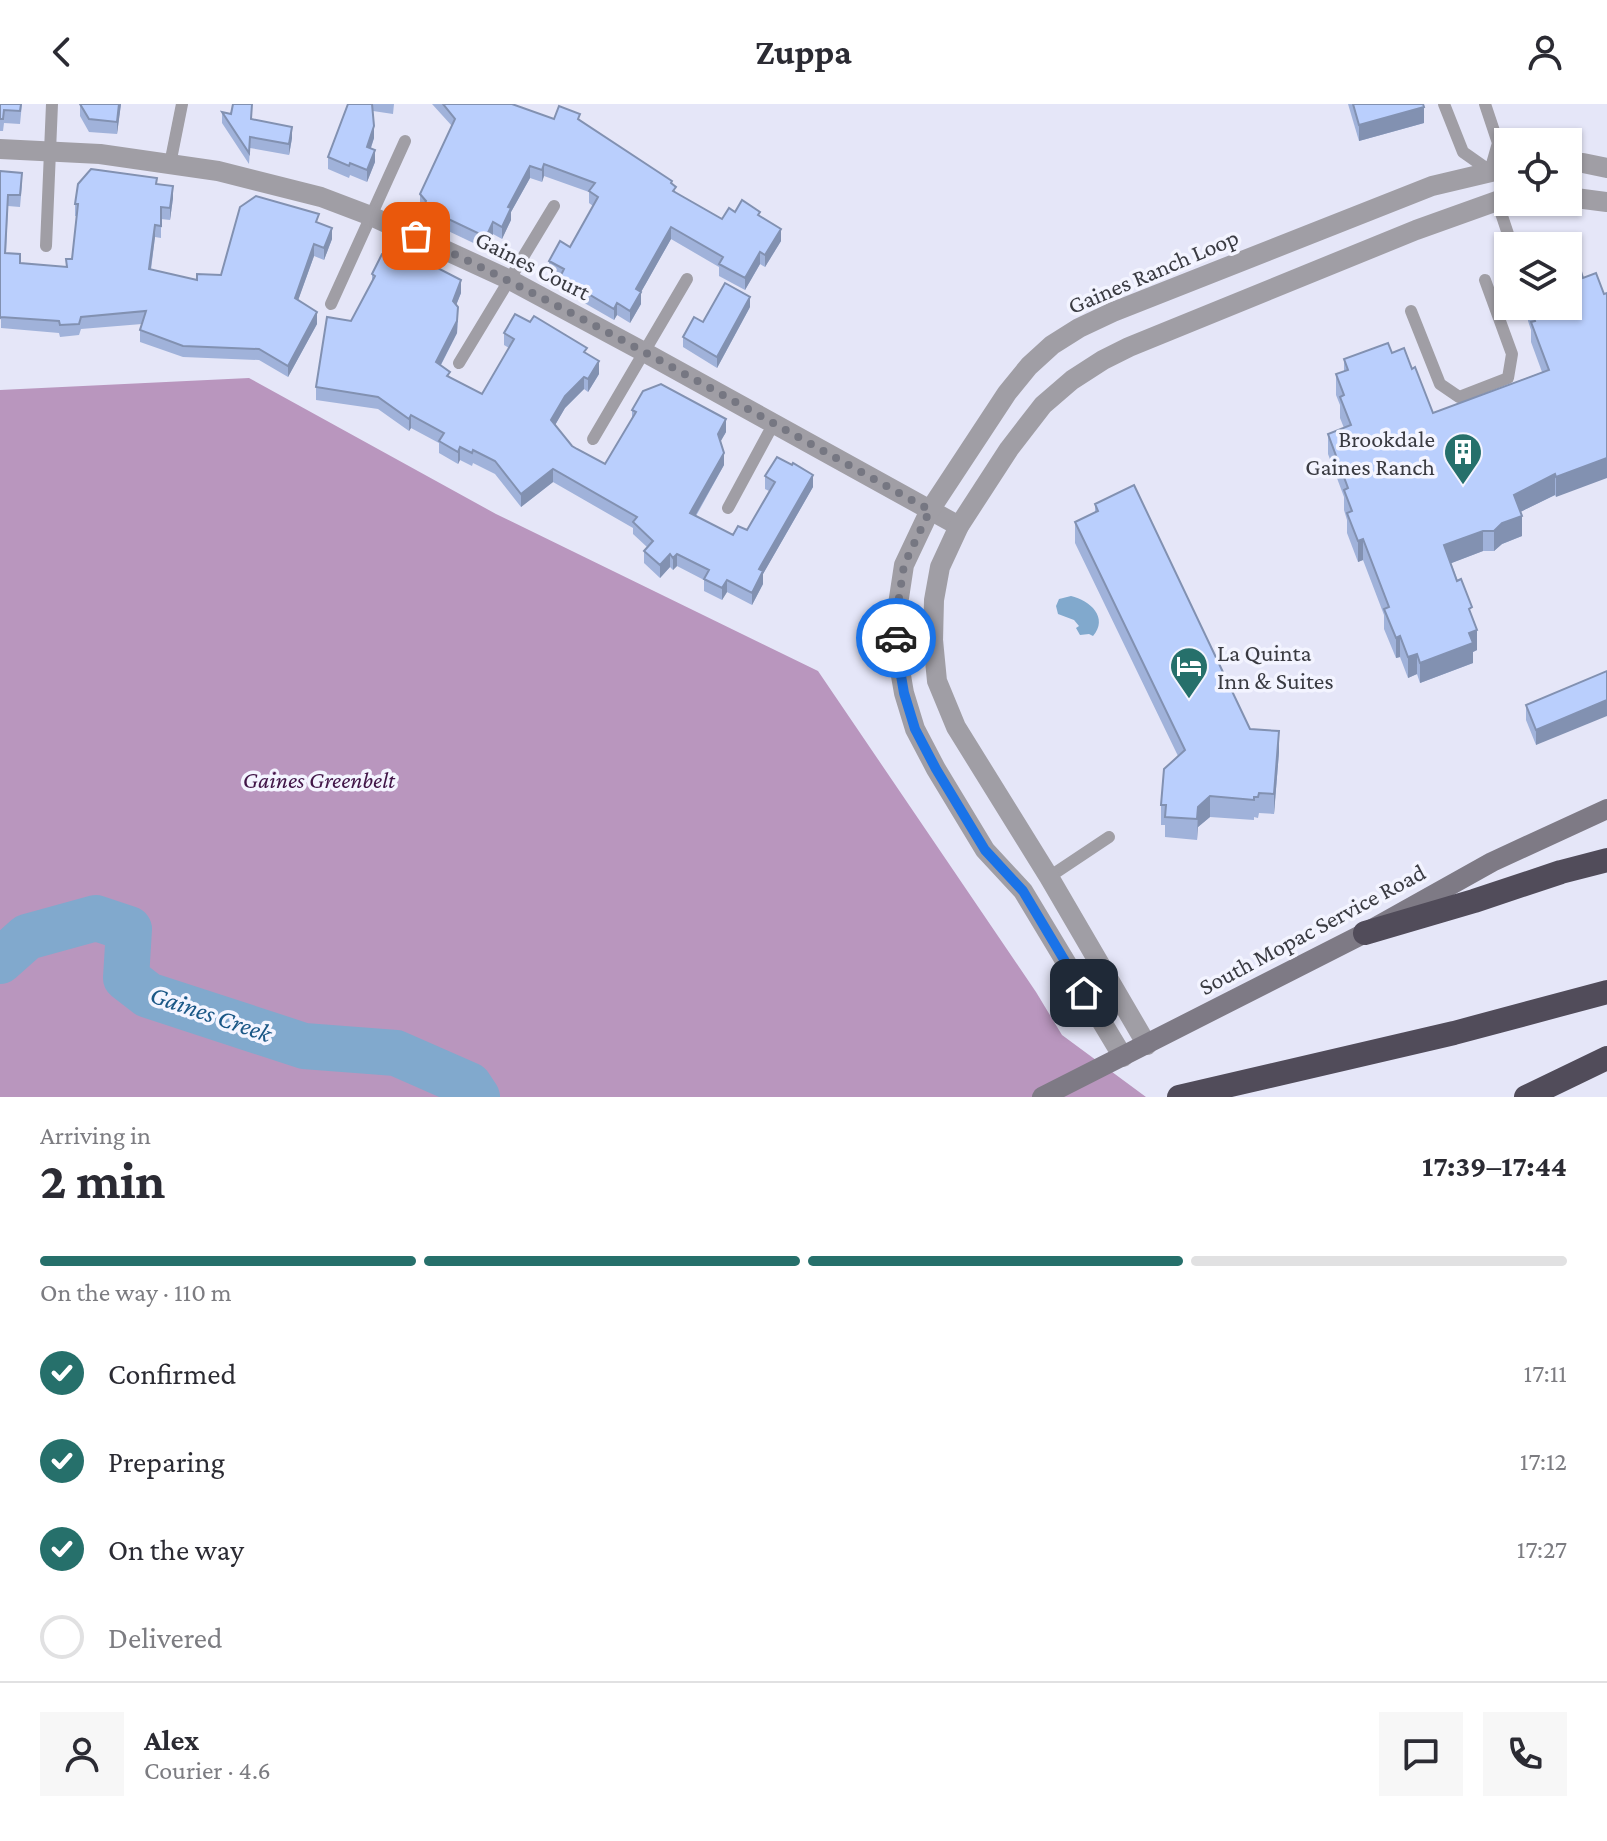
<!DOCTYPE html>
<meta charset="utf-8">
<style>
:root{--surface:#fff;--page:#f7f7f7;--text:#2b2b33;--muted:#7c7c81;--line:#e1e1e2;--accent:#26706b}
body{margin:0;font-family:"Crimson Pro",serif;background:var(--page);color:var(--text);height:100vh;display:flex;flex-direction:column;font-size:30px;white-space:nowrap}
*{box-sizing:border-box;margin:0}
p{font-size:26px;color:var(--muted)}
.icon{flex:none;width:44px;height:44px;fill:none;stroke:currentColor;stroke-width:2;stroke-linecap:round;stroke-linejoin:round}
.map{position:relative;height:993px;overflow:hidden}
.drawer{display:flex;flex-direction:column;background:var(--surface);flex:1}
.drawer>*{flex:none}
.fabs{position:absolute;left:1494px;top:24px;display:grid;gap:16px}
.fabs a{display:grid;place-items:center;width:88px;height:88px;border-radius:0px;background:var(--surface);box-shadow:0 2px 6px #0004;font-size:40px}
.pin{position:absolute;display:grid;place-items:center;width:68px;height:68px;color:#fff;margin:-34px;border-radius:16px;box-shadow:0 4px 12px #0006}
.courier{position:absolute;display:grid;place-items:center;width:80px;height:80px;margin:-40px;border:6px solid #1a73e8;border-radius:50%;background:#fff;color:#222;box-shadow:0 2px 10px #0007}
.headline em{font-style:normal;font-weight:700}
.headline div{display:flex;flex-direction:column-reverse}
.headline{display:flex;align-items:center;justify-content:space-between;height:136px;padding:0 40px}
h1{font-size:52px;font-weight:700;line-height:60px}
.bar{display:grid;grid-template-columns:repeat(4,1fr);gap:12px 8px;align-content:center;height:96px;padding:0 40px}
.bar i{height:10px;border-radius:6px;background:var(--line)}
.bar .active{background:var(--accent)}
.bar p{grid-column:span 4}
.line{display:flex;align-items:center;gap:20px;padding:0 40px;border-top:2px solid var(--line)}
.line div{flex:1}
.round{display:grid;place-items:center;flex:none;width:84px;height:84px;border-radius:0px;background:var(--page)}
ol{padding:0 40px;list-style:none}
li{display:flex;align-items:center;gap:24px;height:88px}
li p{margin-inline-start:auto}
li .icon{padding:8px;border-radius:50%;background:var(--accent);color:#fff;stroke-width:4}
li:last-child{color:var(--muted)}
li i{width:44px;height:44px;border:4px solid var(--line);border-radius:50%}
header{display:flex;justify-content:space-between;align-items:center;height:104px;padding:0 40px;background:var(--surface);font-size:36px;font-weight:700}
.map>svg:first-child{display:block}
</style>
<header><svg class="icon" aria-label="back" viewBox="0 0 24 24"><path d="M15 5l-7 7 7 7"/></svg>Zuppa<svg class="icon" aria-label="person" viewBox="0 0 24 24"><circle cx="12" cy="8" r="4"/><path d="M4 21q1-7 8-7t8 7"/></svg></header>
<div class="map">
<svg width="1607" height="993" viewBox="0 0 1607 993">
<rect width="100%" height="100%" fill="#e5e6f8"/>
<!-- forest -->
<path fill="#b996be" d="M 249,274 L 496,410 L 818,567 L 1036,888 L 1062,931 L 1146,993 L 0,993 L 0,286 Z"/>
<!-- water -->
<path fill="#81a9cd" d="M 1071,492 C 1090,496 1109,514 1093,532 L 1089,530 L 1080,531 L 1076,524 L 1079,522 L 1074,516 L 1058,510 L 1056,502 L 1059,495 Z"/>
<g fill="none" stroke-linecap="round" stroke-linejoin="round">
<!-- river -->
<path stroke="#81a9cd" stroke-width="46" d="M 0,857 L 27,833 L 96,814 L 129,825 L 126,874 L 148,891 L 304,942 L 396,949 L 469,981 L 477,993"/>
<!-- service -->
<g stroke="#a09ea5" stroke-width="12">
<path d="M 1444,0 L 1463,48 L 1490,67 L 1498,39 L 1485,0"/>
<path d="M 170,60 L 182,0"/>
<path d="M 1497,97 L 1512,142"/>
<path d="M 46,142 L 52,0"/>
<path d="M 331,200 L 405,37"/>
<path d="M 1411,207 L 1440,280 L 1459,293 L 1508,274 L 1512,250 L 1485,176"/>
<path d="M 459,259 L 554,102"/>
<path d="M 593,335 L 687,175"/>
<path d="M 728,404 L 774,319"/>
<path d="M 1049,773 L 1109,733"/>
</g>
<!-- minor -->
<g stroke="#a09ea5" stroke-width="20">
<path d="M 0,45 L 100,50 L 218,67 L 321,93 L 371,112 L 510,176 L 644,248 L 959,422"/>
<path d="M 1568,59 L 1583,59 L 1607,64"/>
<path d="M 1568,93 L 1607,98"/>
<path d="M 1147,941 L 1049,773 L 956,623 L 937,577 L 933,536 L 934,496 L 940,463 L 959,422 L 1009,345 L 1043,301 L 1072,276 L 1103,256 L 1129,243 L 1416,126 L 1497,97 L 1508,96"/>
<path d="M 1123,953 L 1023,787 L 985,746 L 936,665 L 915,625 L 904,589 L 896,543 L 897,507 L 904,461 L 930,406 L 1007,289 L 1029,262 L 1052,241 L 1079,224 L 1113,208 L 1432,82 L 1508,64"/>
</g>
<!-- secondary -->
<path stroke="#7e7a85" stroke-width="20" d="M 1042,993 L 1365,829 L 1492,758 L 1607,705"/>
<!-- motorway -->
<g stroke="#514c5a" stroke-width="24">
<path d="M 1365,829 L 1474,797 L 1561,768 L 1607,756"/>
<path d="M 1179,993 L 1454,929 L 1607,888"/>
<path d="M 1526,993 L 1607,954"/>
</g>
</g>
<!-- wall -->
<g fill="#a0b2da">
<path d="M 0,0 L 22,0 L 20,20 L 4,19 L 3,27 L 0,27 L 0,29 Z"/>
<path d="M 80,0 L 121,0 L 117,30 L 89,28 L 80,12 Z"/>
<path d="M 348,0 L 394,0 L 393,10 L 373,7 L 374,34 L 371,44 L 375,58 L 367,78 L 350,71 L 349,74 L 328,65 L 328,53 Z"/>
<path d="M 432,0 L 512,0 L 554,15 L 580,16 L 672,80 L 676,89 L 722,115 L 735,108 L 760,112 L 781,137 L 765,163 L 760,160 L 745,186 L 719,172 L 719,163 L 671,135 L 641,188 L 641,200 L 630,219 L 617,211 L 614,216 L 560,185 L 560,175 L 549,169 L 549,157 L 570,143 L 593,102 L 589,99 L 589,88 L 544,72 L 542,78 L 530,74 L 511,108 L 511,116 L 502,135 L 493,130 L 486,145 L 423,115 L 423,106 L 420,102 L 420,90 L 452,22 Z"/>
<path d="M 1348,0 L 1423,0 L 1424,19 L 1359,37 Z"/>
<path d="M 222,8 L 252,15 L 292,34 L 289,51 L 250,44 L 249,60 L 222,19 Z"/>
<path d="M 0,67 L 22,81 L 20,103 L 8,102 L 6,149 L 20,159 L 66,163 L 66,155 L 72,155 L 77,112 L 75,112 L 75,100 L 157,80 L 173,94 L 170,116 L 161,115 L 161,134 L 155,133 L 151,166 L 197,176 L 221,171 L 319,119 L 332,135 L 324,156 L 314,152 L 298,196 L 317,220 L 288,273 L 259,256 L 183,253 L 140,238 L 140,226 L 142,220 L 81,225 L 79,231 L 60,233 L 59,229 L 1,224 Z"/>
<path d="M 424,157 L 461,189 L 456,201 L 458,216 L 457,229 L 441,261 L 450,273 L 482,290 L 509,244 L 504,241 L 504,229 L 587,250 L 599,270 L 588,288 L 584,285 L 565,304 L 555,321 L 572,342 L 605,360 L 632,315 L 632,306 L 726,328 L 720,338 L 724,361 L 696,412 L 733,431 L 747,426 L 769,387 L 765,385 L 765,372 L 813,383 L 763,470 L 763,480 L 752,501 L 727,488 L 722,496 L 704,487 L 704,476 L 677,462 L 673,466 L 670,463 L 660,474 L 644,459 L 644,447 L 647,443 L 633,430 L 633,424 L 553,378 L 521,403 L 495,370 L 473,359 L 472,362 L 460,356 L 458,360 L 439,349 L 439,339 L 411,324 L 409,327 L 378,305 L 316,296 L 316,283 L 372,178 L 372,170 Z"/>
<path d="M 1528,202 L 1568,202 L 1556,393 L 1555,391 L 1520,408 L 1522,432 L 1502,440 L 1494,447 L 1483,447 L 1451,459 L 1472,513 L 1477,546 L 1473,548 L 1473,559 L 1420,579 L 1417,570 L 1408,574 L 1400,553 L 1396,554 L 1384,525 L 1384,511 L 1363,456 L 1358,458 L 1347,429 L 1347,416 L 1344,406 L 1344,393 L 1328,350 L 1328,330 L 1344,324 L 1340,314 L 1340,301 L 1336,291 L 1336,270 L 1344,268 L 1344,255 L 1392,249 L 1412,265 L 1433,309 L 1542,268 L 1531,238 L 1531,226 L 1528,217 Z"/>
<path d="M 750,203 L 717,264 L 683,243 L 683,233 L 703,218 Z"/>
<path d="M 1095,400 L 1250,625 L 1279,648 L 1274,710 L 1259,709 L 1258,714 L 1254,713 L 1254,716 L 1210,713 L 1198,723 L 1197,736 L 1165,733 L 1165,721 L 1161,721 L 1161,701 L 1178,652 L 1075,439 L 1075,418 L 1095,409 Z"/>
<path d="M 1607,567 L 1536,641 L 1526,616 L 1526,601 Z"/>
</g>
<!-- shaded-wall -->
<g fill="#8291b1">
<path d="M 119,0 L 121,0 L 117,30 L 117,18 Z"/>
<path d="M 1424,3 L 1424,19 L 1359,37 L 1359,21 Z"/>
<path d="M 374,22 L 374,34 L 367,55 L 367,43 Z"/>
<path d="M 292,23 L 292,34 L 289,51 L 289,40 Z"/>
<path d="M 375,46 L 375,58 L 367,78 L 367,66 Z"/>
<path d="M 544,60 L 544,72 L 542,78 L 542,66 Z"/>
<path d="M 530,62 L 530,74 L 511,108 L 511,116 L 502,135 L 502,123 L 508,103 Z"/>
<path d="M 173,82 L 173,94 L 170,116 L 170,104 Z"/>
<path d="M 493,118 L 493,130 L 486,145 L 486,133 Z"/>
<path d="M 155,121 L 155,133 L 149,177 L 149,165 Z"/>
<path d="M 671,123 L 671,135 L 636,197 L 636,185 Z"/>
<path d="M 332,124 L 332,135 L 324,156 L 324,144 Z"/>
<path d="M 781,125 L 781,137 L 765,163 L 765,151 Z"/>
<path d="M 314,140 L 314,152 L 295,205 L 295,194 Z"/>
<path d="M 760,148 L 760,160 L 745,186 L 745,174 Z"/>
<path d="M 461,176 L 461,189 L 453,209 L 453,197 Z"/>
<path d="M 641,188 L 641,200 L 630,219 L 630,207 Z"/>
<path d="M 750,193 L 750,203 L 717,264 L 717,253 Z"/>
<path d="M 617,199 L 617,211 L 614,216 L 614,205 Z"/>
<path d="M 458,203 L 457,229 L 436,270 L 436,258 Z"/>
<path d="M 317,208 L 317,220 L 288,273 L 288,262 Z"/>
<path d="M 599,257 L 599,270 L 588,288 L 588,275 Z"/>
<path d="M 584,273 L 584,285 L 565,304 L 551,328 L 551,316 L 565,292 Z"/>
<path d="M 411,311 L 411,324 L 409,327 L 409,315 Z"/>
<path d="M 726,315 L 726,328 L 718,342 L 718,330 Z"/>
<path d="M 460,343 L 460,356 L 458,360 L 458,348 Z"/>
<path d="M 724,349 L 724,361 L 690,421 L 690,409 Z"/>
<path d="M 1607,354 L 1607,374 L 1556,393 L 1556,373 Z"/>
<path d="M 553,365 L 553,378 L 521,403 L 521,390 Z"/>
<path d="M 1555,370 L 1555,391 L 1514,411 L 1514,391 Z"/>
<path d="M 813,371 L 813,383 L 763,470 L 763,480 L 752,501 L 752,489 L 759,465 Z"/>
<path d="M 1522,412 L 1522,432 L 1502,440 L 1494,447 L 1494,427 L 1502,419 Z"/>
<path d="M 1483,427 L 1483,447 L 1444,462 L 1444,441 Z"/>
<path d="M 1363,435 L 1363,456 L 1358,458 L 1358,437 Z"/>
<path d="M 670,450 L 670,463 L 660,474 L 660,461 Z"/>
<path d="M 677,450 L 677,462 L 673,466 L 673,454 Z"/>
<path d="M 727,476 L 727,488 L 722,496 L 722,484 Z"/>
<path d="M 1477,526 L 1477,546 L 1473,548 L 1473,559 L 1420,579 L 1420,559 L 1469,529 Z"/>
<path d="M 1400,532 L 1400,553 L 1396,554 L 1396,534 Z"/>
<path d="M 1417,550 L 1417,570 L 1408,574 L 1408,553 Z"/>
<path d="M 1607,596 L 1607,612 L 1536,641 L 1536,626 Z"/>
<path d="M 1279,627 L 1279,648 L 1274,710 L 1274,690 Z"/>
<path d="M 1210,692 L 1210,713 L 1198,723 L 1197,736 L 1198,703 Z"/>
</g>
<!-- building -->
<g fill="#bacffd" stroke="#8291b1" stroke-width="2">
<path d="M 0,0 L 21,0 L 20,7 L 4,6 L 3,15 L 0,15 L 0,16 Z"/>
<path d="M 80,0 L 119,0 L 117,18 L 89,15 Z"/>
<path d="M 233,0 L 252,0 L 251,15 L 292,23 L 289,40 L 250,33 L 249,49 L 222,8 L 231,10 Z"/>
<path d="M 348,0 L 372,0 L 374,22 L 367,43 L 375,46 L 367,66 L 350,59 L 349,62 L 328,53 Z"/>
<path d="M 443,0 L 512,0 L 554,15 L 559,2 L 580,10 L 578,15 L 672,77 L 671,79 L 676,83 L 673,87 L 722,115 L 729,104 L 735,108 L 742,96 L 760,108 L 758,111 L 781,125 L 765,151 L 760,148 L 745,174 L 719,160 L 723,153 L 671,123 L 636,185 L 641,188 L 630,207 L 617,199 L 614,205 L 560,173 L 564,165 L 549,157 L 560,137 L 570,143 L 598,93 L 589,87 L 595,79 L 544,60 L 542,66 L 530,62 L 508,103 L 511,104 L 502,123 L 493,118 L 486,133 L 423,103 L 426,97 L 420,90 L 455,15 Z"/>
<path d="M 1353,0 L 1423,0 L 1424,3 L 1359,21 Z"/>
<path d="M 91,65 L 157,74 L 156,80 L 173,82 L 170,104 L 161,103 L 161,122 L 155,121 L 149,165 L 197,176 L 197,170 L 221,171 L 240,103 L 256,92 L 319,110 L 316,118 L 332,124 L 324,144 L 314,140 L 295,194 L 317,208 L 288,262 L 259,245 L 183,242 L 140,226 L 146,207 L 81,213 L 79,220 L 60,221 L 59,217 L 1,213 L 0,214 L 0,67 L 22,69 L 20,91 L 8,91 L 5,149 L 20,150 L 20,159 L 67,163 L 66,155 L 72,155 L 78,100 L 75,100 L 78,80 Z"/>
<path d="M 396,141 L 402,144 L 403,143 L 424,154 L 422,156 L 461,176 L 453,197 L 458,203 L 457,217 L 436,258 L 450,268 L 447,272 L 482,290 L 514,235 L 504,229 L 515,210 L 530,218 L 534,212 L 587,244 L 584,248 L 599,257 L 588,275 L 584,273 L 565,292 L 551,316 L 572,342 L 577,345 L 605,360 L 636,308 L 632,306 L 643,287 L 661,280 L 726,315 L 718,330 L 724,349 L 690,409 L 733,431 L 738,422 L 747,426 L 775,378 L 765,372 L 777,353 L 792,361 L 793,359 L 813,371 L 759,465 L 763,467 L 752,489 L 727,476 L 722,484 L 704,475 L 709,466 L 677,450 L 673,454 L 670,450 L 660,461 L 644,447 L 653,437 L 633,418 L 637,413 L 553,365 L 521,390 L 495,357 L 473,346 L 472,349 L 460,343 L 458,348 L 439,337 L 444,329 L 411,311 L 409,315 L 378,293 L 316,283 L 327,213 L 351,217 L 375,172 L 372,170 L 382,150 L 394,145 Z"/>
<path d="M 1580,164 L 1583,174 L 1596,169 L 1604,190 L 1607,189 L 1607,354 L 1556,373 L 1555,370 L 1514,391 L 1522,412 L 1502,419 L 1494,427 L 1483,427 L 1444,441 L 1457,477 L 1461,475 L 1472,503 L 1469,505 L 1477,526 L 1469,529 L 1473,539 L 1420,559 L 1417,550 L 1408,553 L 1400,532 L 1396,534 L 1384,505 L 1389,503 L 1363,435 L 1358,437 L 1347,409 L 1352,407 L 1344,386 L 1348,384 L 1328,330 L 1351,321 L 1340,293 L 1344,291 L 1336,270 L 1348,266 L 1344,255 L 1388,239 L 1392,249 L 1404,244 L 1412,265 L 1415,263 L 1433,309 L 1549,266 L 1531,218 L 1535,217 L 1530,202 L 1568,202 L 1568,169 Z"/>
<path d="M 725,179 L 750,193 L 717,253 L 683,233 L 694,213 L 703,218 Z"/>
<path d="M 1134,381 L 1250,625 L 1279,627 L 1274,690 L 1259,689 L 1258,693 L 1254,693 L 1254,696 L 1210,692 L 1198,703 L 1197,715 L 1165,713 L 1166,701 L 1161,701 L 1164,665 L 1185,646 L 1075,418 L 1098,407 L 1095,400 Z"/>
<path d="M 1607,567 L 1607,596 L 1536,626 L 1526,601 Z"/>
</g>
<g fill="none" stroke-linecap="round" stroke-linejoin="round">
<!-- done -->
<path stroke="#767782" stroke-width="8" stroke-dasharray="0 14.4" d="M 416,132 C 592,214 760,313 930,406 L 904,461 L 897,507 L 896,534"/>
<!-- route -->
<path stroke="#1a73e8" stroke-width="10" d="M 896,534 L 896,543 L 904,589 L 915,625 L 936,665 L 985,746 L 1023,787 L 1084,889"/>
</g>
<!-- icons -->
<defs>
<symbol id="building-pin" viewBox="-11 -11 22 30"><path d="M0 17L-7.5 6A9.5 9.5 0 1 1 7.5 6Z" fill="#26706b" stroke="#f3f4ff"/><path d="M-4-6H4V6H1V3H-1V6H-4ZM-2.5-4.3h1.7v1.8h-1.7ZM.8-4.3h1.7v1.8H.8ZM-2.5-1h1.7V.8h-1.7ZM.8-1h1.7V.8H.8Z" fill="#fff"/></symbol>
<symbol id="hotel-pin" viewBox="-11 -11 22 30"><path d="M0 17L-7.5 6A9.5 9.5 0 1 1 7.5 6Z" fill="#26706b" stroke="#f3f4ff"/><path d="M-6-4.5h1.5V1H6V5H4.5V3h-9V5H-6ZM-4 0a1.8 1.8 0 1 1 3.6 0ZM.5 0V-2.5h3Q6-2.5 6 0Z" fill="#fff"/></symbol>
</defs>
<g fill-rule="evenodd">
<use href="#building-pin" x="1441" y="326" width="44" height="60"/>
<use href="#hotel-pin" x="1167" y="540" width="44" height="60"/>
</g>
<g text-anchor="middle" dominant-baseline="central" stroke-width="7" stroke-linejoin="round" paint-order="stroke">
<!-- street labels -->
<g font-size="24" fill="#3a3b42" stroke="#f3f4ff">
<text transform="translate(533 161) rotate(27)">Gaines Court</text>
<text transform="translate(1153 167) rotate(-23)">Gaines Ranch Loop</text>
<text transform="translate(1312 825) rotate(-28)">South Mopac Service Road</text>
</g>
<!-- poi labels -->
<g font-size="24" fill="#3a3b42" stroke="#f3f4ff" text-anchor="end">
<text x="1435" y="334">Brookdale<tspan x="1435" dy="28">Gaines Ranch</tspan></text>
<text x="1217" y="548" text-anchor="start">La Quinta<tspan x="1217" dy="28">Inn &amp; Suites</tspan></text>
</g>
<!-- park labels -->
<g font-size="24" font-style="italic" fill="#411547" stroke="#f3f4ff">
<text x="319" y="675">Gaines Greenbelt</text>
</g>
<!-- water labels -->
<g font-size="26" font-style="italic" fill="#1a5786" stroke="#f3f4ff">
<text transform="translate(211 910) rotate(19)">Gaines Creek</text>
</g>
</g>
</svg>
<div class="fabs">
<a><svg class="icon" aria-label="locate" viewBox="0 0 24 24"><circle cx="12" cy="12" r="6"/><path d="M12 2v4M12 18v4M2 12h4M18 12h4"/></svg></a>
<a><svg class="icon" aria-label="layers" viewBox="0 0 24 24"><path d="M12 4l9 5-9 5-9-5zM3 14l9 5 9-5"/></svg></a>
</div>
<div class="pin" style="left:416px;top:132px;background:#ea580c"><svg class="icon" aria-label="bag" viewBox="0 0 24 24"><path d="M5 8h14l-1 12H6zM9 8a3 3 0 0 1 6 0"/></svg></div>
<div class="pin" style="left:1084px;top:889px;background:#1f2937"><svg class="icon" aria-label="home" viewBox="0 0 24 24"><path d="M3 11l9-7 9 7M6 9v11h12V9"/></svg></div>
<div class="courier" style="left:896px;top:534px"><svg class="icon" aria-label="car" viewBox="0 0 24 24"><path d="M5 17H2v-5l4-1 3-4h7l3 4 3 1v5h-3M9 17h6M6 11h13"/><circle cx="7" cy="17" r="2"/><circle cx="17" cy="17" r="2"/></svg></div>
</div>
<section class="drawer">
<div class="headline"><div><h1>2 min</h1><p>Arriving in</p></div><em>17:39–17:44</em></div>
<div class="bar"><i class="active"></i><i class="active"></i><i class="active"></i><i></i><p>On the way · 110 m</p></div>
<ol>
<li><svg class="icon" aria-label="check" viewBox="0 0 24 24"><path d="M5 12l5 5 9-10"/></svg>Confirmed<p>17:11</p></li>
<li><svg class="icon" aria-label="check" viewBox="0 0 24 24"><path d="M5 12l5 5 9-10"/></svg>Preparing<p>17:12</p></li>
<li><svg class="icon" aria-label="check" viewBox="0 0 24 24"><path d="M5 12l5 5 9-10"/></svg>On the way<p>17:27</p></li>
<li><i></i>Delivered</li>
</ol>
<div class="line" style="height:144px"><a class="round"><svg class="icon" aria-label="person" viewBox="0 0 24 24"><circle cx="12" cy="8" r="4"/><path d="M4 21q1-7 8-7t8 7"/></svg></a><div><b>Alex</b><p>Courier · 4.6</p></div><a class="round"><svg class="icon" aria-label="chat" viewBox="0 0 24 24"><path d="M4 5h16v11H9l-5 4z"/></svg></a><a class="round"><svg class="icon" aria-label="phone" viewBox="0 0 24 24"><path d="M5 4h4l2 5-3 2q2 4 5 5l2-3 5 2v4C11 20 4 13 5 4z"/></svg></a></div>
</section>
